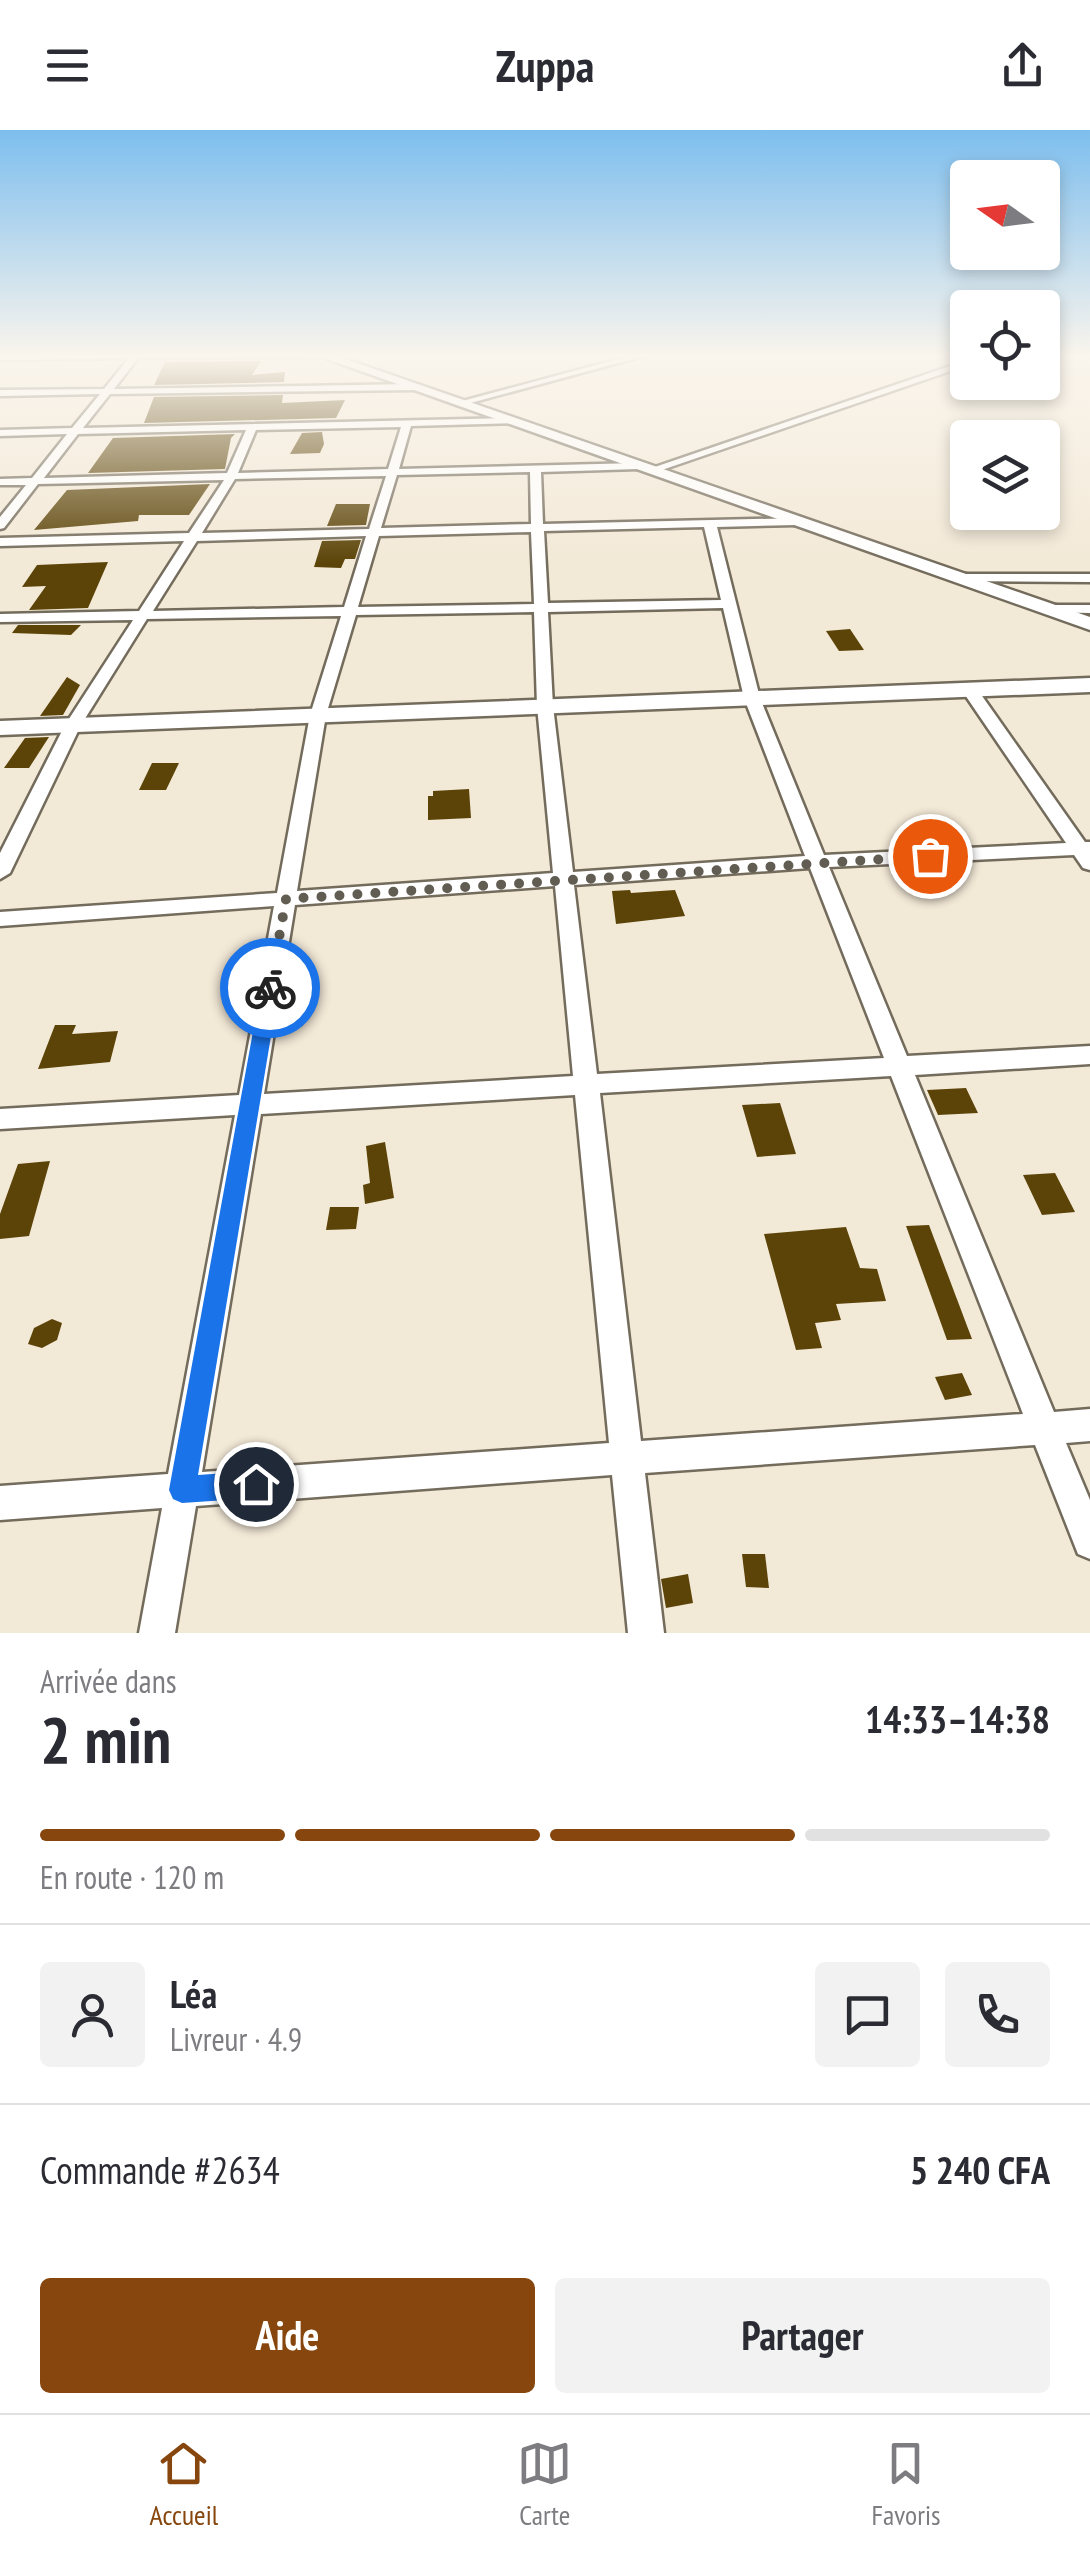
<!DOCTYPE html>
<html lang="fr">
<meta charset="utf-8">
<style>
:root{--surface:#fff;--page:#f2f2f3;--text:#2b2b33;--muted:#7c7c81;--line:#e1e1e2;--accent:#86460d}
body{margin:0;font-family:"PT Sans Narrow",sans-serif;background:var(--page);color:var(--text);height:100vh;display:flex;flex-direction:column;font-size:38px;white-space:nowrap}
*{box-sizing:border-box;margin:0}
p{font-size:32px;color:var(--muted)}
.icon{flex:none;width:55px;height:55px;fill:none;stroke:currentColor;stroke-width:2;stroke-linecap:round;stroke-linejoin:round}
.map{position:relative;height:1503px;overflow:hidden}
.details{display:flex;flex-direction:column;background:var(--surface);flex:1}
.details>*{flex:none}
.needle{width:65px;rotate:284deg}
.tools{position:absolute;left:950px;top:30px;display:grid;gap:20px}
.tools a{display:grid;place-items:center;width:110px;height:110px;border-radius:10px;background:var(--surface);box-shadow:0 5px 15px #0003;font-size:50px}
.pin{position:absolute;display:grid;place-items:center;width:85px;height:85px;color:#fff;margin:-42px;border:5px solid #fff;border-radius:50%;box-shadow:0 2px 10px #0007}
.courier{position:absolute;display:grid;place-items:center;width:100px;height:100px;margin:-50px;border:8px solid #1a73e8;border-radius:50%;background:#fff;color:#222;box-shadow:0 2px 12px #0007}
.head em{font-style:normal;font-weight:600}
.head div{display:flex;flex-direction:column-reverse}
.head{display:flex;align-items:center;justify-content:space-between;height:170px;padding:0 40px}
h1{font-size:65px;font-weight:600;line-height:75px}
.bar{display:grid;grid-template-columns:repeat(4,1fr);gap:15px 10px;align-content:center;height:120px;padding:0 40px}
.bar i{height:12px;border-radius:8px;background:var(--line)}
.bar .selected{background:var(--accent)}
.bar p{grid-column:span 4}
.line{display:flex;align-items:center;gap:25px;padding:0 40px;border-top:2px solid var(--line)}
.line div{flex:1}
.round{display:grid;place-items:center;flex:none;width:105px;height:105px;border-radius:10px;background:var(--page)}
.button{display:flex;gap:20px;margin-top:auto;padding:20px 40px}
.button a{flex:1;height:115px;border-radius:10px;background:var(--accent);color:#fff;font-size:40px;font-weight:600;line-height:115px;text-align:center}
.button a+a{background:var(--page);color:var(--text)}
header{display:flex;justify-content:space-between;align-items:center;height:130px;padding:0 40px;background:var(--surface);font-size:45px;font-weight:600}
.dock{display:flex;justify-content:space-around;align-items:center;height:140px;border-top:2px solid var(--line);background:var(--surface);font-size:28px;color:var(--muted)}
.dock a{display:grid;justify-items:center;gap:5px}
.dock .selected{color:var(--accent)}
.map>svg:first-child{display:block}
</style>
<header><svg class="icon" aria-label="menu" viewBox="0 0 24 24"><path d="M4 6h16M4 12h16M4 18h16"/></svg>Zuppa<svg class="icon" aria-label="share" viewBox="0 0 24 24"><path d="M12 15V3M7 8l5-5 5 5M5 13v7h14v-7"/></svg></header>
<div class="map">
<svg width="1090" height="1503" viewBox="0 0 1090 1503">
<rect width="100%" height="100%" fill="#f3e9d7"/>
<!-- building -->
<g fill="#5c4408">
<path d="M 261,231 L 252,245 L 285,242 L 284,252 L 154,255 L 165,232 Z"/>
<path d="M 283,265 L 282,273 L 345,270 L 336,288 L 144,293 L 154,267 Z"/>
<path d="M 322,302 L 324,314 L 320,323 L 290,324 L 302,303 Z"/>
<path d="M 235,304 L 231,308 L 225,339 L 88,343 L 113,308 Z"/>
<path d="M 210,354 L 189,385 L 139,385 L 138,391 L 34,400 L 67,360 Z"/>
<path d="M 336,374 L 370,374 L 366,395 L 327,396 Z"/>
<path d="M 361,410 L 355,429 L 345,429 L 341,438 L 314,437 L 322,411 Z"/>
<path d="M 108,432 L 88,478 L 29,480 L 46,456 L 22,457 L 37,435 Z"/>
<path d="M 18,495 L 81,495 L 71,505 L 12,503 Z"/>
<path d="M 850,499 L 864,520 L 839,521 L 826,501 Z"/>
<path d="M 67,547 L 80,555 L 63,585 L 40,586 Z"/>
<path d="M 49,607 L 29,638 L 4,638 L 25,608 Z"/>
<path d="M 152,633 L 179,633 L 166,660 L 139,660 Z"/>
<path d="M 469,659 L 471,688 L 428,690 L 428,666 L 433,666 L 433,661 Z"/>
<path d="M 630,760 L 631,763 L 675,760 L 685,786 L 616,794 L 612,761 Z"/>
<path d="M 305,868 L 303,896 L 279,898 L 283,869 Z"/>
<path d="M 55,895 L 76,895 L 72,904 L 118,901 L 110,932 L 38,939 Z"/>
<path d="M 966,958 L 978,983 L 938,985 L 927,960 Z"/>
<path d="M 780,973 L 796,1024 L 757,1027 L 742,975 Z"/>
<path d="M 385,1012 L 394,1068 L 365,1074 L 363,1055 L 370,1053 L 366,1016 Z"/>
<path d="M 50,1031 L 29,1106 L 0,1109 L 0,1084 L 18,1034 Z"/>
<path d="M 1055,1043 L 1075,1082 L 1042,1085 L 1023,1045 Z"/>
<path d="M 330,1077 L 359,1077 L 356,1099 L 326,1100 Z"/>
<path d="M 929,1095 L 972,1209 L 947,1210 L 906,1096 Z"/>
<path d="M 846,1097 L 860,1138 L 877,1139 L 886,1171 L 836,1174 L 841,1190 L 815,1193 L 822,1218 L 796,1220 L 764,1104 Z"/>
<path d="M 52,1189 L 62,1193 L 57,1210 L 42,1218 L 28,1214 L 34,1198 Z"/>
<path d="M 962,1243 L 972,1265 L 945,1270 L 935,1247 Z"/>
<path d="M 742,1424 L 765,1424 L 769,1458 L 746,1457 Z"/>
<path d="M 688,1444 L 693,1473 L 666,1478 L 661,1449 Z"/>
</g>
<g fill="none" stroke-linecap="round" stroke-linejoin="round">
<defs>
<g id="street">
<path d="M 1,224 L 320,224 L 316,227 L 138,228 L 114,259 L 414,254 L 419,257 L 414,260 L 110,264 L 83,298 L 512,288 L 516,293 L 411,296 L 399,339 L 638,333 L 643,336 L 638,339 L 541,342 L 543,394 L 800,388 L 802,391 L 796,395 L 717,397 L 760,568 L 824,725 L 1066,713 L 961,559 L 969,554 L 975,556 L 1085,712 L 1090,712 L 1090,740 L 1083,738 L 1074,725 L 829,737 L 907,926 L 1090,916 L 1090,934 L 915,945 L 1054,1282 L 1090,1279 L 1090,1311 L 1066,1313 L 1090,1370 L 1090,1429 L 1078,1424 L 1035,1315 L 645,1343 L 664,1503 L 628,1503 L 612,1345 L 196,1376 L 175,1503 L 139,1503 L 162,1378 L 0,1390 L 0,1356 L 168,1344 L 235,985 L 0,999 L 0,979 L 239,965 L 274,776 L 0,796 L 0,782 L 277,763 L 310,585 L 341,486 L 147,489 L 81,595 L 10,743 L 0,749 L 0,723 L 65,595 L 133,490 L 0,492 L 0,484 L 139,481 L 184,411 L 0,416 L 0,408 L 189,403 L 224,350 L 38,354 L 4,398 L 0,399 L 0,387 L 26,355 L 0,355 L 0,349 L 32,348 L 67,304 L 0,306 L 0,300 L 72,298 L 100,264 L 0,266 L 0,260 L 104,259 L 129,228 L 1,230 ZM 401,297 L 388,339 L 238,343 L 256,300 ZM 246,300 L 227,343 L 44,348 L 78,304 ZM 530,342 L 531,394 L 381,398 L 397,345 ZM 386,346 L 369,399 L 202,403 L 235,349 ZM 704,397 L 721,470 L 548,473 L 544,401 ZM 531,402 L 534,474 L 358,477 L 379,406 ZM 366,406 L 344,477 L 153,481 L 197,411 ZM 723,478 L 744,568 L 805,726 L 573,742 L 553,576 L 548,482 ZM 534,482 L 537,576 L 553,743 L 297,761 L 326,585 L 356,485 ZM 810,738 L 884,928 L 597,944 L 574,755 ZM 555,756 L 573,946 L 264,964 L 295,775 ZM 891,946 L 1023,1284 L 641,1311 L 600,963 ZM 575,965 L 609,1313 L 202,1342 L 261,984 Z"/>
<path d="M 637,224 L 651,224 L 463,275 L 455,273 Z"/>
<path d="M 968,230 L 968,235 L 656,342 L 646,340 Z"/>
<path d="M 961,444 L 1090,444 L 1090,452 L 956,451 L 956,445 Z"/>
<path d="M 1048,475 L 1090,475 L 1090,483 L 1043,482 L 1043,476 Z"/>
</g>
<g id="secondary">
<path d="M 313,224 L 331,224 L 1090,487 L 1090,500 Z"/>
<path d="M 1090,548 L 1090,562 L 0,605 L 0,591 Z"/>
</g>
</defs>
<!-- street casing -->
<use href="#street" stroke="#736b5b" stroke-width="5"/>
<!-- secondary casing -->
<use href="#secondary" stroke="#736b5b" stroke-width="5"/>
<!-- street -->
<use href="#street" fill="#fff" fill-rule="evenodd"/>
<!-- secondary -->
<use href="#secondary" fill="#fff" fill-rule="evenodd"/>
</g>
<!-- sky -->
<linearGradient id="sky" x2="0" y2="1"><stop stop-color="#7dbeee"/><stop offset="0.52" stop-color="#faf5ed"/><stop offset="1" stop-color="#faf5ed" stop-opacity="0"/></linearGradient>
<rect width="1090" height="434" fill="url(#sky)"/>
<!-- route -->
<path fill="#1a73e8" d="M 270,851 L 279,858 L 198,1345 L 256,1341 L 266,1345 L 270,1354 L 266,1364 L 256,1368 L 182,1373 L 173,1369 L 169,1360 L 261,858 Z"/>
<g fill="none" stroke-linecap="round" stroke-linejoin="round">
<!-- done -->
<path stroke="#625d52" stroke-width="10" stroke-dasharray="0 18" d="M 270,858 L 286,769 L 930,726"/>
</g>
</svg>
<div class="tools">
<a><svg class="needle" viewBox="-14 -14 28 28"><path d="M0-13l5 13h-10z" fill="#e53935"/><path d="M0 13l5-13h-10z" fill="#7c7c81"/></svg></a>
<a><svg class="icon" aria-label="locate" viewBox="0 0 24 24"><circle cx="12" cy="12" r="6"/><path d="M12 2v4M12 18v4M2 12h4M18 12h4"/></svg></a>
<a><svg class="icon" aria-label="layers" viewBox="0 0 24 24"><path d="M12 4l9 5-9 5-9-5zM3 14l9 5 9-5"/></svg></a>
</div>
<div class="pin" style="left:930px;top:726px;background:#ea580c"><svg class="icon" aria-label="bag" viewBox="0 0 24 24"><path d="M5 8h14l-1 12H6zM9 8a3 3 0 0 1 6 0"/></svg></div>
<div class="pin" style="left:256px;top:1354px;background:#1f2937"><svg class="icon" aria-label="home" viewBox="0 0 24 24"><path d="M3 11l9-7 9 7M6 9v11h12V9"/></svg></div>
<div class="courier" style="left:270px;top:858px"><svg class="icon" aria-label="bike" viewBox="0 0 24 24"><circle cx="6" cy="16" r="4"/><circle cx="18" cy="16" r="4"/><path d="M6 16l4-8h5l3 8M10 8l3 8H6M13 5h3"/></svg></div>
</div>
<section class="details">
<div class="head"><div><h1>2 min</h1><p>Arrivée dans</p></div><em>14:33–14:38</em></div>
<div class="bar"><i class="selected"></i><i class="selected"></i><i class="selected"></i><i></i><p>En route · 120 m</p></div>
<div class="line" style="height:180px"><a class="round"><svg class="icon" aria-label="person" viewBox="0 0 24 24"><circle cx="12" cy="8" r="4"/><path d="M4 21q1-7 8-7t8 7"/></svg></a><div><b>Léa</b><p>Livreur · 4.9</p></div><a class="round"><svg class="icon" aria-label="chat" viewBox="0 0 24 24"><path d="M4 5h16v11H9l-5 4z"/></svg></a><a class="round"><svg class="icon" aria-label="phone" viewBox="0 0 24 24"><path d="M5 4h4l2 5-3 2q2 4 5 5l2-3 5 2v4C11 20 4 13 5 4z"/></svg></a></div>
<div class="line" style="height:130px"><div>Commande #2634</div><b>5 240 CFA</b></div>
<div class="button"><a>Aide</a><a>Partager</a></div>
</section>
<nav class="dock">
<a class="selected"><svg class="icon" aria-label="home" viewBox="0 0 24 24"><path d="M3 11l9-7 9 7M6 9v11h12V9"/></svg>Accueil</a>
<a><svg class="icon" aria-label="map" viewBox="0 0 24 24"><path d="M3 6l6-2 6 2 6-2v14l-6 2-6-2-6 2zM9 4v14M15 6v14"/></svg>Carte</a>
<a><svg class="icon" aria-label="saved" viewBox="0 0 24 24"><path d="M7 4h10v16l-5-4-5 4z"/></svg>Favoris</a>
</nav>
